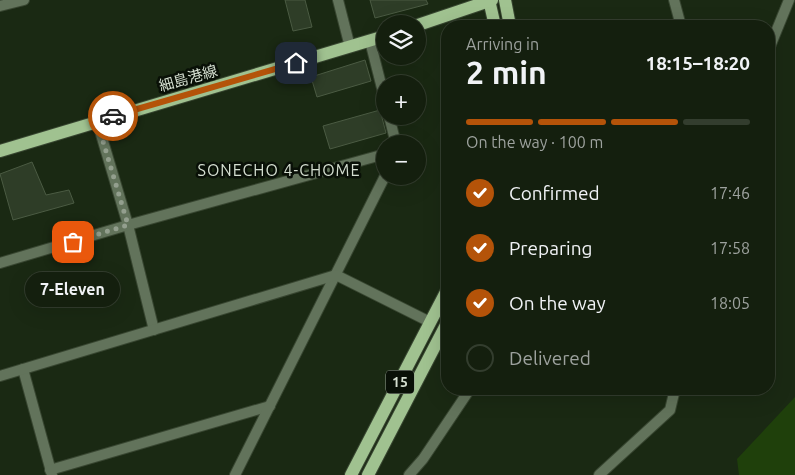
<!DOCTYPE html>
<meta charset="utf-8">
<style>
:root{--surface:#141f0e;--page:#1d2717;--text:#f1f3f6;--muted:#9da29e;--line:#333d2e;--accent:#b45309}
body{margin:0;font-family:Ubuntu,"Noto Sans JP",sans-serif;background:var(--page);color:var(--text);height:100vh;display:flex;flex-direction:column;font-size:19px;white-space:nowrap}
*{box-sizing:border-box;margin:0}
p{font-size:16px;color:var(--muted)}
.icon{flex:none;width:28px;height:28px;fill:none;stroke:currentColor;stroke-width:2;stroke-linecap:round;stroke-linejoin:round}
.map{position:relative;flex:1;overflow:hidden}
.side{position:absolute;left:441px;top:20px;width:334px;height:375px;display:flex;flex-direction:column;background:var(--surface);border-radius:20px;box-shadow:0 5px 20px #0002,0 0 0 1px var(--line)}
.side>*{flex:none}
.controls{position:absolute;left:376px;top:15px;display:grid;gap:10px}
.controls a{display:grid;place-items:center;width:50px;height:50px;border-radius:50%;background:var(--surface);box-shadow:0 5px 20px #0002,0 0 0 1px var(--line);font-size:25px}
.pin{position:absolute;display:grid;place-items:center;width:42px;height:42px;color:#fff;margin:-21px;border-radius:10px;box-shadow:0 2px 8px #0006}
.courier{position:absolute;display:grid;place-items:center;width:50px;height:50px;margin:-25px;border:4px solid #b45309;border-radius:50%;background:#fff;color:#222;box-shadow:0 1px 6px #0007}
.bubble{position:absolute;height:35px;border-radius:18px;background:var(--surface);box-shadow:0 5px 20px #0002,0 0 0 1px var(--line);font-size:16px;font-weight:700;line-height:35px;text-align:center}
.overview em{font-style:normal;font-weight:700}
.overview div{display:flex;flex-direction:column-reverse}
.overview{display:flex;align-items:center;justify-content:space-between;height:85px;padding:0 25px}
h1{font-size:32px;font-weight:700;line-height:38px}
.bar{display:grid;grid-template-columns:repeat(4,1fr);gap:8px 5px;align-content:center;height:60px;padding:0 25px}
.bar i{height:6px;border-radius:4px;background:var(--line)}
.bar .current{background:var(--accent)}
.bar p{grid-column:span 4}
ol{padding:0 25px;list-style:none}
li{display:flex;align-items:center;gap:15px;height:55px}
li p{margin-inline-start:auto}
li .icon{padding:5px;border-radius:50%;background:var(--accent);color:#fff;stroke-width:4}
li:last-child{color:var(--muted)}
li i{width:28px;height:28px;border:2px solid var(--line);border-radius:50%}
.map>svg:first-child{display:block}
</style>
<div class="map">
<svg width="795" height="475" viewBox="0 0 795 475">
<rect width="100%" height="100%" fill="#1a2913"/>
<!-- green -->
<path fill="#1f400b" d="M 795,397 L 795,475 L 739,475 L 737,459 Z"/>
<!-- building -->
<g fill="#2e3d27" stroke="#4b5b43">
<path d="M 285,0 L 305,0 L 312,27 L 293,31 Z"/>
<path d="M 370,0 L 426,0 L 428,4 L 375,18 Z"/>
<path d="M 365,60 L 371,81 L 317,97 L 311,77 Z"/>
<path d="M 380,110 L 386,133 L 330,149 L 323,126 Z"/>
<path d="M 32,162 L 46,195 L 69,190 L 74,203 L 13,220 L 0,174 Z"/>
</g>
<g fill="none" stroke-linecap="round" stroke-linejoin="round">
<defs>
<g id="minor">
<path d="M 338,0 L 350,47"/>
<path d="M 674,0 L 681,26"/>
<path d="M 0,6 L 24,0"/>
<path d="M 370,41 L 385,100"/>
<path d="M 769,49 L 789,0"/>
<path d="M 389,116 L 396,144"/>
<path d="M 97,121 L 128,225 L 154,330"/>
<path d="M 0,263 L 128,225 L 385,154"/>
<path d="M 23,369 L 52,475"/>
<path d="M 50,470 L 270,406"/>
<path d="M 235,475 L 385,176"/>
<path d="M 409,475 L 423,459 L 470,389"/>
<path d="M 599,475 L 670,410 L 675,389"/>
</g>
<path id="tertiary" d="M 0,376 L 336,275 L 430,322"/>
<g id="primary">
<path d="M 489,0 L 495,26"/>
<path d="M 505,0 L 510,26"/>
<path d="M 418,25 L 492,0"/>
<path d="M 0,151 L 385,36"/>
<path d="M 351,475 L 448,288"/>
<path d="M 368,475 L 448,321"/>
</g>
</defs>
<!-- minor casing -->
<use href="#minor" stroke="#384631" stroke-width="12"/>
<!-- tertiary casing -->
<use href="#tertiary" stroke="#384631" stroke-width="12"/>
<!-- primary casing -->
<use href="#primary" stroke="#384631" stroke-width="14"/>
<!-- minor -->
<use href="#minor" stroke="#62735b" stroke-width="10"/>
<!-- tertiary -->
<use href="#tertiary" stroke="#62735b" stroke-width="10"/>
<!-- primary -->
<use href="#primary" stroke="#a0c290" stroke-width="12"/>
</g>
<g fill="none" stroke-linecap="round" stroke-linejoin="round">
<!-- done -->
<path stroke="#939f8e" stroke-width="5" stroke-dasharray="0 9" d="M 73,242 L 128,225 L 97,121 L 113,116"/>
<!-- route -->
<path stroke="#b45309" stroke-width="6" d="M 113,116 L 296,63"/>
</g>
<g text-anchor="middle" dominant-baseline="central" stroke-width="5" stroke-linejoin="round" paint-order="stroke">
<!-- shield labels -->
<rect fill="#091007" stroke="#97a094" stroke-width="1" x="386" y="370.5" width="28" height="23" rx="4"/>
<g font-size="14" font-weight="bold" fill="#d4ded0">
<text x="400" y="382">15</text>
</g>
<!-- street labels -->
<g font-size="15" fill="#d4ded0" stroke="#091007">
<text transform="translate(188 78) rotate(-16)">細島港線</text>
</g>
<!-- neighbourhood labels -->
<g font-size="16" letter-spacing="1" fill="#d4ded0" stroke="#091007">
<text x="279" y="170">SONECHO 4-CHOME</text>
</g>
</g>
</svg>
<div class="controls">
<a><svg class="icon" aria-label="layers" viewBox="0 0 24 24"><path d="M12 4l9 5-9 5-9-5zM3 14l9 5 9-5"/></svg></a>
<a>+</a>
<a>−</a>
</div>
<div class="pin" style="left:73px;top:242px;background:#ea580c"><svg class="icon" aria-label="bag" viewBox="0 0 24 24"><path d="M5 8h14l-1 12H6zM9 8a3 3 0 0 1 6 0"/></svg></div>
<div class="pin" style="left:296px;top:63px;background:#1f2937"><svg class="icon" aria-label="home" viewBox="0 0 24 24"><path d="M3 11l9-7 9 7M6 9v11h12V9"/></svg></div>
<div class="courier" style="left:113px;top:116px"><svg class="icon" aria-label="car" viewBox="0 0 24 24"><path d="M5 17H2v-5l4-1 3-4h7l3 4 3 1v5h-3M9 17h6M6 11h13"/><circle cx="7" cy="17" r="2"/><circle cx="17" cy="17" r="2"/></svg></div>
<div class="bubble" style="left:25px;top:272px;width:95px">7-Eleven</div>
<section class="side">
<div class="overview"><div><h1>2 min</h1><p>Arriving in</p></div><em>18:15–18:20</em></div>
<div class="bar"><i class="current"></i><i class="current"></i><i class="current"></i><i></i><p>On the way · 100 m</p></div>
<ol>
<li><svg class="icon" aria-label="check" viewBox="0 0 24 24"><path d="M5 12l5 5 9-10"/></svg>Confirmed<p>17:46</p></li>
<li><svg class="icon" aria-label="check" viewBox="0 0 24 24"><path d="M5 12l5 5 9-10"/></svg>Preparing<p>17:58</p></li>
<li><svg class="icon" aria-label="check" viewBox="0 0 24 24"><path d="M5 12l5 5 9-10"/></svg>On the way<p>18:05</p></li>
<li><i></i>Delivered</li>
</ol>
</section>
</div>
